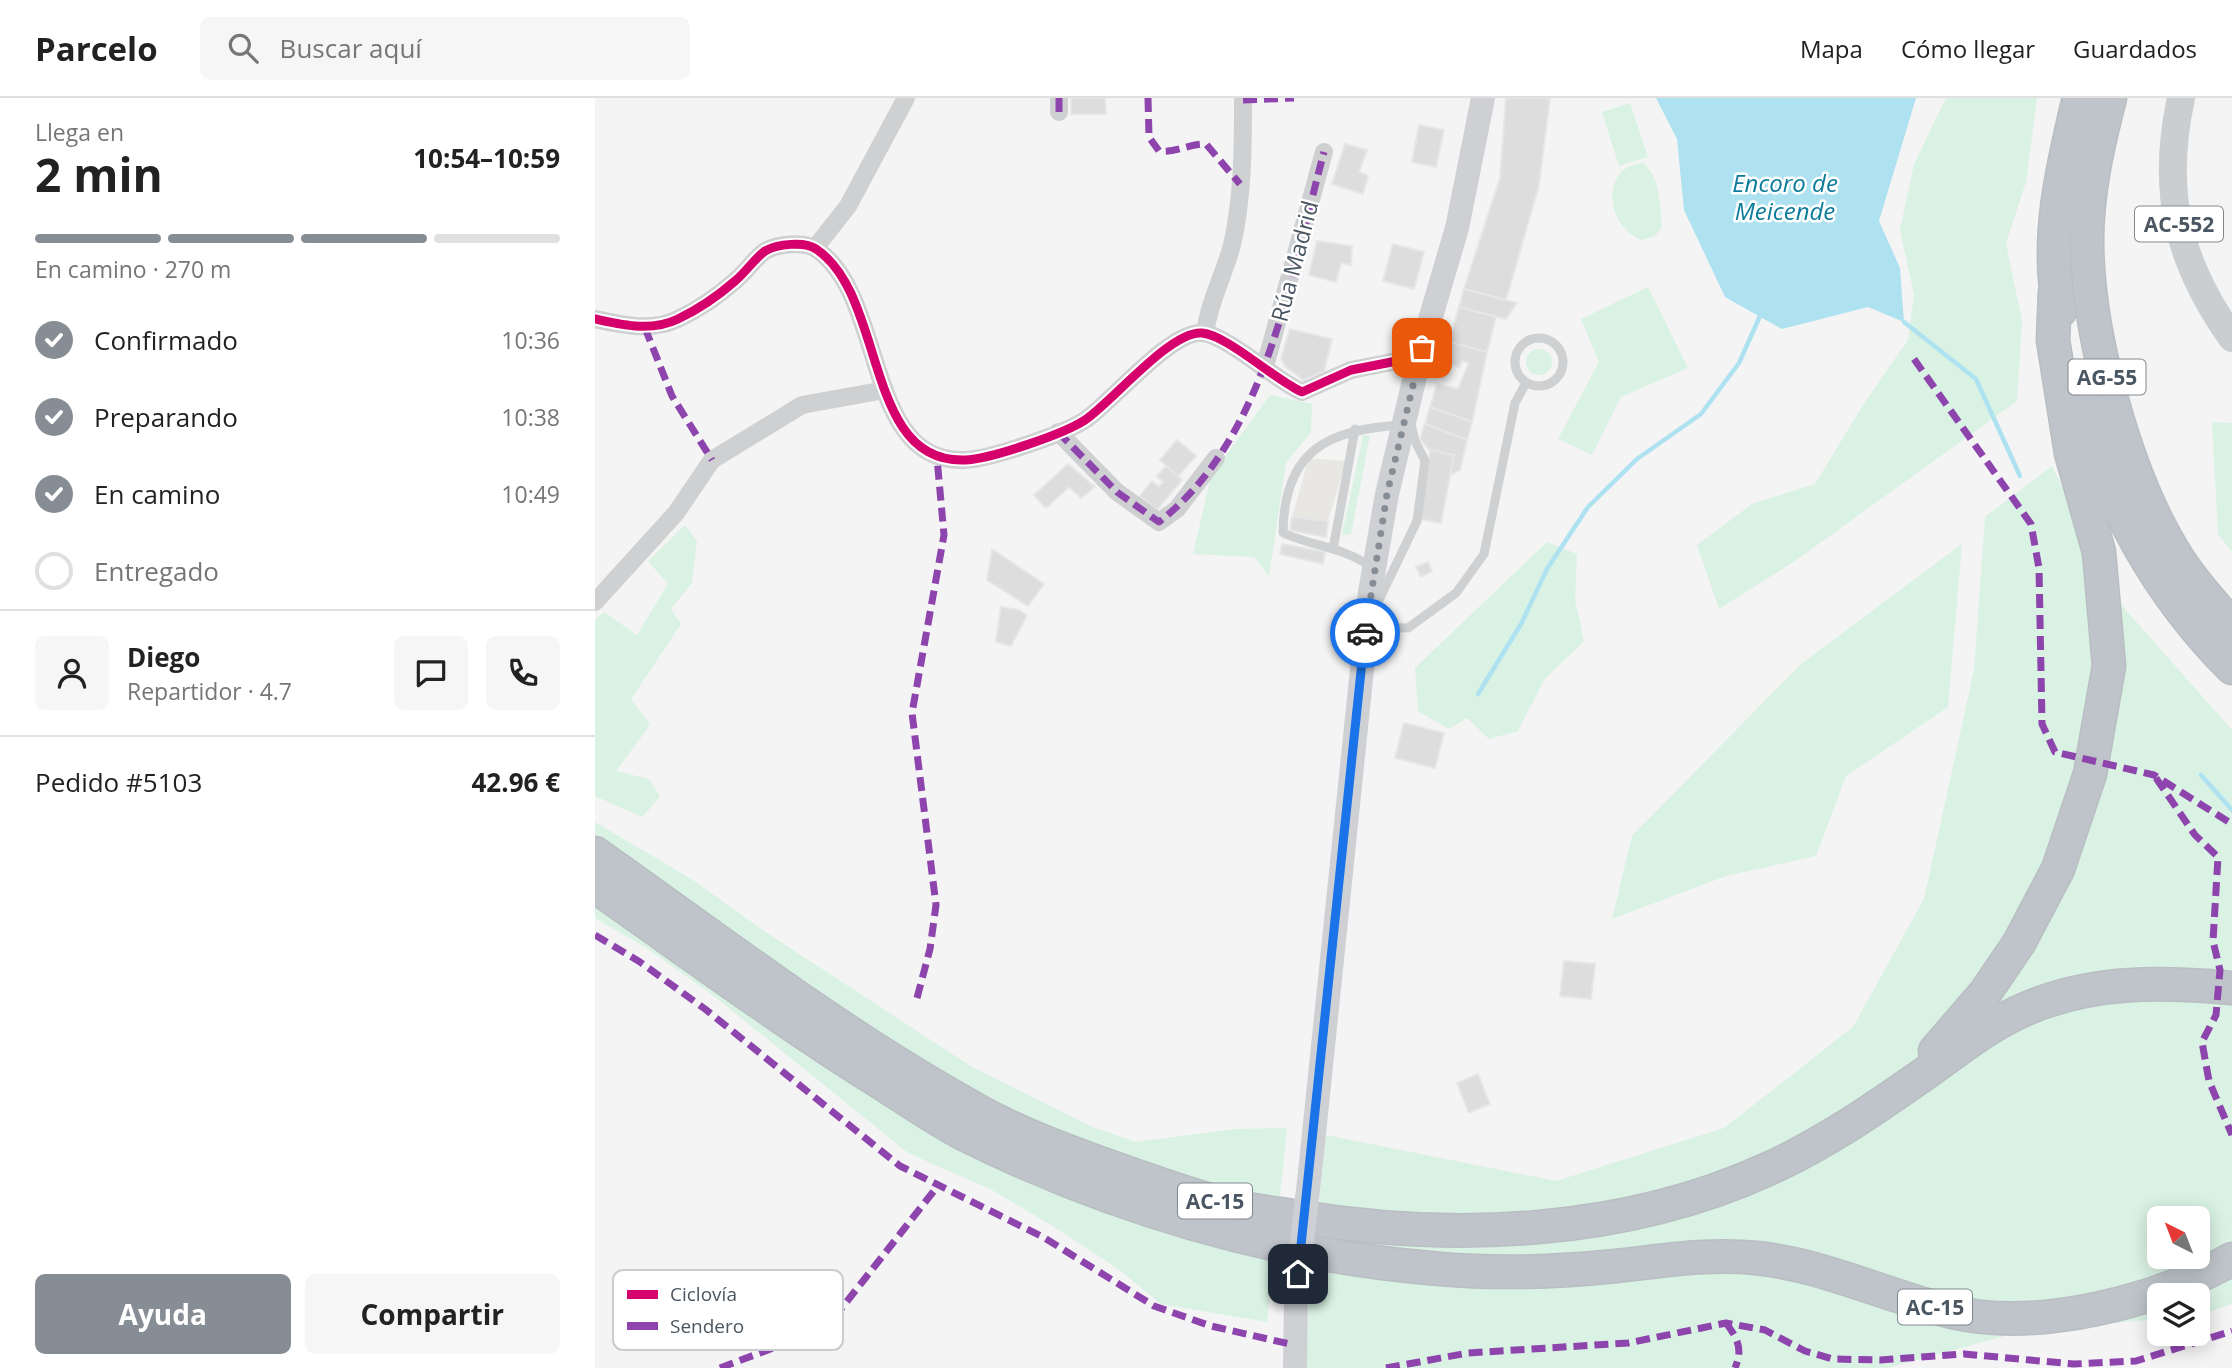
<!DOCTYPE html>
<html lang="es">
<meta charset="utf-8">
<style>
:root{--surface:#fff;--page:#f6f6f6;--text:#222;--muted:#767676;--line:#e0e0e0;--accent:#868d94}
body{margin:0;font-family:"Open Sans",sans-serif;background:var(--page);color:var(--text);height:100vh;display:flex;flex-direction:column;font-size:26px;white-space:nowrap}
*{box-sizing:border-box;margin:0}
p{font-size:23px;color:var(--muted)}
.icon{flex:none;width:38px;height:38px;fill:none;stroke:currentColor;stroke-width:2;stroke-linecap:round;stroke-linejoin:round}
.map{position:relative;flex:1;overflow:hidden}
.panel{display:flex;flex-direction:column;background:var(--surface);width:595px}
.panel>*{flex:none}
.needle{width:46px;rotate:318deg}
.controls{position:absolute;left:1552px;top:1108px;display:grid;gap:14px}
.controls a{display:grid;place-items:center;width:63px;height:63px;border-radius:10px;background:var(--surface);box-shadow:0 4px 18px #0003;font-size:35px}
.pin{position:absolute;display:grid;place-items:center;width:60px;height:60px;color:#fff;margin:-30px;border-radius:14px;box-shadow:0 4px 10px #0006}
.courier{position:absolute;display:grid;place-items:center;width:70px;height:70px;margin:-35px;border:5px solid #1a73e8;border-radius:50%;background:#fff;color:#222;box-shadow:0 2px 9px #0007}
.overview em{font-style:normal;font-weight:700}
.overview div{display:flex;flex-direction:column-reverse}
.overview{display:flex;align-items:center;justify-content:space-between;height:119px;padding:0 35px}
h1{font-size:46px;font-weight:700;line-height:52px}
.bar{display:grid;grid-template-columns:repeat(4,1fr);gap:10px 7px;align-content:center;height:84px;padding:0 35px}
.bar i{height:9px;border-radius:5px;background:var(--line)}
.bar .on{background:var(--accent)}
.bar p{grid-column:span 4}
.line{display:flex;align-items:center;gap:18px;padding:0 35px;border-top:2px solid var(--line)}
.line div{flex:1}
.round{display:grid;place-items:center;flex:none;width:74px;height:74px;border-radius:10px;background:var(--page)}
ol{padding:0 35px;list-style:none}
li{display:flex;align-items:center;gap:21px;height:77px}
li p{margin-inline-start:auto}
li .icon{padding:7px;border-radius:50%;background:var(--accent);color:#fff;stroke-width:4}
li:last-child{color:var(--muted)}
li i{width:38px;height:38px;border:4px solid var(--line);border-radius:50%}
.cta{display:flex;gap:14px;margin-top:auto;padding:14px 35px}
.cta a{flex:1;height:80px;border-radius:10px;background:var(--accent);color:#fff;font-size:28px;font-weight:700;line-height:80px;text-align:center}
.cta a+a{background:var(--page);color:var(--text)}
header{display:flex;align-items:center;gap:42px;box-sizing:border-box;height:98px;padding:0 35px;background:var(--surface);border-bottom:2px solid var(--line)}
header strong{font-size:33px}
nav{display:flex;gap:38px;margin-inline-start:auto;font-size:24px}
.search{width:490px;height:63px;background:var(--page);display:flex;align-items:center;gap:18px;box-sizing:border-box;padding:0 24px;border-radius:10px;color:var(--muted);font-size:26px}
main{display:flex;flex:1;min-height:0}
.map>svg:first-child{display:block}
</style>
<header>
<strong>Parcelo</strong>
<div class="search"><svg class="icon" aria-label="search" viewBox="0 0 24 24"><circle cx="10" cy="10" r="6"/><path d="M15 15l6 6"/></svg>Buscar aquí</div>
<nav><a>Mapa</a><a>Cómo llegar</a><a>Guardados</a></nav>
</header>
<main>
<section class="panel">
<div class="overview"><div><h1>2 min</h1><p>Llega en</p></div><em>10:54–10:59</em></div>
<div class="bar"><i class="on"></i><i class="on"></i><i class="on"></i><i></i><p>En camino · 270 m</p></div>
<ol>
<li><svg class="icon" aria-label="check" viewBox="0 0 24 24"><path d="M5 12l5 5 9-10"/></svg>Confirmado<p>10:36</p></li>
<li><svg class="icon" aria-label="check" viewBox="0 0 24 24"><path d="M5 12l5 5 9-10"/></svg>Preparando<p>10:38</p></li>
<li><svg class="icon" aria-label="check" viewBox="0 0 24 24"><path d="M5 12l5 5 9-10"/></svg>En camino<p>10:49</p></li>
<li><i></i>Entregado</li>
</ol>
<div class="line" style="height:126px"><a class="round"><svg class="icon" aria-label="person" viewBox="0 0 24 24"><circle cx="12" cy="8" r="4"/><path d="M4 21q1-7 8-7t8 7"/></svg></a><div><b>Diego</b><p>Repartidor · 4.7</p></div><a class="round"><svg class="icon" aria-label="chat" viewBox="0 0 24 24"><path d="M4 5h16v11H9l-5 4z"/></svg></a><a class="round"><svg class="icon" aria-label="phone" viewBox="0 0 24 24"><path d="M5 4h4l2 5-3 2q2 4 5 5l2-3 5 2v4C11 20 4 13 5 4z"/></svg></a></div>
<div class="line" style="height:91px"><div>Pedido #5103</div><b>42.96 €</b></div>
<div class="cta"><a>Ayuda</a><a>Compartir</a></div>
</section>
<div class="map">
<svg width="1637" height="1270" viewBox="0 0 1637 1270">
<rect width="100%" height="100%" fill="#f4f4f4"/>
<!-- commercial -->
<path fill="#e8e7e3" d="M 714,360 L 751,363 L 733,423 L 697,419 Z"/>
<!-- green -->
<g fill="#d9f2e3" fill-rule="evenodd">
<path d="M 1351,0 L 1442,0 L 1431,84 L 1411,145 L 1427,223 L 1422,303 L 1200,463 L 1124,511 L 1102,447 L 1157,406 L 1220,386 L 1268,307 L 1313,242 L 1319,197 L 1305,132 L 1319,66 Z"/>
<path d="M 1035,5 L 1053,59 L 1024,68 L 1007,14 Z"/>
<path d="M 1048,65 C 1066,80 1065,107 1067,129 L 1060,138 L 1046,142 C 1009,126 1006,68 1048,65 Z"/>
<path d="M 1053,189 L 1093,270 L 1026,299 L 997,357 L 963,341 L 1004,264 L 986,221 Z"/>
<circle cx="944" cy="264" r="13"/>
<path d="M 675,297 L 717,306 L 716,334 L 691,365 L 674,478 L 659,459 L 598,456 L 616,378 Z"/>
<path d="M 1617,324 L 1637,325 L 1637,454 L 1623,436 Z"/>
<path d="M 768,337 L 775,338 L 756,436 L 747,437 Z"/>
<path d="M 1457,368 L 1522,502 L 1637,632 L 1637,1206 L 1603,1218 L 1603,1197 L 1564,1197 L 1564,1221 L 1428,1233 L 1293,1270 L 711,1270 L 714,1199 L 731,1037 L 961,1083 L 1129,1030 L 1258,929 L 1329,801 L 1379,572 L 1390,419 ZM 1564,1120 L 1603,1120 L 1603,1158 L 1564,1158 Z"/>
<path d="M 90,427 L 102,443 L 97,485 L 76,511 L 86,526 L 36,601 L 55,627 L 21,673 L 54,681 L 65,699 L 47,719 L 0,698 L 0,522 L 9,514 L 42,537 L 73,486 L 53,463 Z"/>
<path d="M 952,444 L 982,456 L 980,502 L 989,543 L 949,582 L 923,633 L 894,641 L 872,620 L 854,631 L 823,613 L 820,570 Z"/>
<path d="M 1367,446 L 1353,609 L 1251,678 L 1221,758 L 1131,778 L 1017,821 L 1037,738 L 1206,566 Z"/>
<path d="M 0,724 L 98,782 L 169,833 L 377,969 L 497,1029 L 541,1044 L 639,1031 L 692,1030 L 672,1224 L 566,1206 L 522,1170 L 456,1127 L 395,1091 L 313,1055 L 119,898 L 53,851 L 0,820 Z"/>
</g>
<!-- water -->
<path fill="#aee2f0" d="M 1061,0 L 1321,0 L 1284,123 L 1305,170 L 1309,224 L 1273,209 L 1187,231 L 1130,199 L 1089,112 L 1082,41 Z"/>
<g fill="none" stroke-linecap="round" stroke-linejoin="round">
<!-- stream -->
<g stroke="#aee2f0" stroke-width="4.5">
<path d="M 1309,224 L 1381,281 L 1425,378"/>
<path d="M 883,596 L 926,526 L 952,471 L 993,409 L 1042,361 L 1106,316 L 1144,265 L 1165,218"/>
<path d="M 1606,677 L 1637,712"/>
</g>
</g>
<!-- building -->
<g fill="#ddddde" stroke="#e5e6e7" stroke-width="2">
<path d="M 476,0 L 510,0 L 511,16 L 476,16 Z"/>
<path d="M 911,0 L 955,0 L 944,87 L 911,202 L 869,191 L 905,80 Z"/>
<path d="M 824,27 L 849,32 L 841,69 L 817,64 Z"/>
<path d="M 750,46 L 772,52 L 764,74 L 773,78 L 768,96 L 737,86 Z"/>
<path d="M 722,143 L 757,148 L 756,167 L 746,165 L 741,184 L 714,177 Z"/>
<path d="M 798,146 L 829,154 L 819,191 L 788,183 Z"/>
<path d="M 869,191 L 911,202 L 922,205 L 911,221 L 864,209 Z"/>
<path d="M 864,209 L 901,219 L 892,254 L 854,244 Z"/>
<path d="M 695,231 L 737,241 L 729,273 L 708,282 L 690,268 L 686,261 Z"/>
<path d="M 854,244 L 892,254 L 877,324 L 835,309 L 842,286 L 863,291 L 874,265 L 867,263 L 864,269 L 848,264 Z"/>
<path d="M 835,309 L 877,324 L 872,342 L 830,326 Z"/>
<path d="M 830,326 L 872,342 L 865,372 L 855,377 L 859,357 L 835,352 L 825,341 Z"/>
<path d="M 582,342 L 601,358 L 583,378 L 565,362 Z"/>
<path d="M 835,352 L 859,357 L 846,425 L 824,421 Z"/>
<path d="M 473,366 L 500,389 L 486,400 L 474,389 L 451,410 L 439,397 Z"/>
<path d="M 571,368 L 587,382 L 562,412 L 545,398 L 557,383 L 564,389 L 568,384 L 562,378 Z"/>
<path d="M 697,419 L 733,423 L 731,439 L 695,432 Z"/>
<path d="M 687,446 L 730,454 L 728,466 L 685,456 Z"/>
<path d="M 397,451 L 449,486 L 433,508 L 392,482 Z"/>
<path d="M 833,464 L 837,473 L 826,479 L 821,469 Z"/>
<path d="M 406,509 L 424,512 L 432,517 L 416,548 L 401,544 Z"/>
<path d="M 809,625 L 849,635 L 840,670 L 800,660 Z"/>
<path d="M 969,863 L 1000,866 L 996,901 L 965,898 Z"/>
<path d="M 883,976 L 895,1006 L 874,1015 L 862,985 Z"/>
</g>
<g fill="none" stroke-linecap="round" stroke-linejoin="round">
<defs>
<g id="motorway">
<path d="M 1515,0 C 1503,46 1492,94 1492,142 C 1492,237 1532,382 1584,462 C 1599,486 1620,507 1637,529"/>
<path d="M 1465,213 C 1449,146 1468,66 1484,0"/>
<path d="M 1487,304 C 1511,404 1564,497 1637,570"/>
<path d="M 0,755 C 122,841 242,934 373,1007 C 417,1033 466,1051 513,1068 C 553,1082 593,1097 633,1107 C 656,1113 681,1115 704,1119 C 859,1144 1029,1137 1173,1071 C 1233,1044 1288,1005 1342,967 C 1371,946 1399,924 1433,910 C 1499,882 1567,884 1637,890"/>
<path d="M 0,788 C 93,854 186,922 283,983 C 310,1000 337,1019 365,1034 C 514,1109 679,1158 845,1171 C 903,1176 963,1174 1021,1168 C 1067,1163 1115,1155 1161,1160 C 1229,1167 1291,1198 1357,1214 C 1443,1234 1561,1204 1637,1161"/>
<path d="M 1340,953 L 1390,895 L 1424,845 L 1463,771 L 1495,676 L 1514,568 L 1504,454 L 1476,355 L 1458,242 L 1460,194"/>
</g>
</defs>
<!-- motorway casing -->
<use href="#motorway" stroke="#b9bec3" stroke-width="35"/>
<!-- service -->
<g stroke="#ced0d2" stroke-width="9">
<circle cx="944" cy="264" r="24"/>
<path d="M 738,451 L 760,331"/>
<path d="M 778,470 C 749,449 720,449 688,435 C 689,352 733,331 808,327"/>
<path d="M 782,506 L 822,423 L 830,363 L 820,343 L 816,326"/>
<path d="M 773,529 L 813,530 L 861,495 L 889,456 L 920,305 L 931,285"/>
</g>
<!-- minor -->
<g stroke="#ced0d2" stroke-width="18">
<path d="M 464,0 L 464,14"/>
<path d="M 220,150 L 253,108 L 311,0"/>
<path d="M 0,221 C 28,227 56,234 83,221 C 102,212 124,197 140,183 C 151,174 159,161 170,153 C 182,146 210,143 221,151 C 292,198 268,366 370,362 C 395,361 469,336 490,322 C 517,304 576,232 607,235 C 632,237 680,282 707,294 L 756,272 L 807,262 L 827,249"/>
<path d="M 610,235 C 614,204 629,177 637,147 C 648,99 648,49 648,0"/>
<path d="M 669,272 L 729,54"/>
<path d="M 463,334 L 522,394 L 564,424 L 582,411 L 621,360"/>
<path d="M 0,504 L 81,415 L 117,362 L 207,307 L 290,292"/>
</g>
<!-- secondary -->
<g stroke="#ced0d4" stroke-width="24">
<path d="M 715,1074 L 775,494 L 792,396 L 827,249 L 862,130 L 888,0"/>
<path d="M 700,1270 L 701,1196"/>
</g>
<!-- primary -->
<path stroke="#caced1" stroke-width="28" d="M 1586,0 C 1566,93 1582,162 1637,240"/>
<!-- motorway -->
<use href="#motorway" stroke="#bec4c9" stroke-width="32"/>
<!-- secondary-bridge -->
<path stroke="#ced0d4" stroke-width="24" d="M 701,1196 L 715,1074"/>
<!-- quiet -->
<g stroke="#8e44ad" stroke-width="7" stroke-dasharray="14 7" stroke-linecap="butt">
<path d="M 464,0 L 464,14"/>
<path d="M 553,0 L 554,39 L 564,53 C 581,55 593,46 611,46 L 645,86"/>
<path d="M 648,2 L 699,0"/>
<path d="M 50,230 L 77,298 L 117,362"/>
<path d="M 1319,261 L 1436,426 L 1444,470 L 1447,626 L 1460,654 L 1559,677 L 1637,726"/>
<path d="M 463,334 L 522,394 L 564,424 C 672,340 695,179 729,54"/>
<path d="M 1561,680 L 1600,737 L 1623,759 L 1618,843 L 1625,872 L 1621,917 L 1607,944 L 1614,983 L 1637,1037"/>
<path d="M 0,837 L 45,864 L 110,911 L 305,1068 L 448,1139 L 559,1208 L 616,1228 L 699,1247"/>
<path d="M 322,900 L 335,851 L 341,807 L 317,615 L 349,437 L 342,360"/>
<path d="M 1131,1225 C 1143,1241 1148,1251 1140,1270"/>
<path d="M 125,1270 L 231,1230 L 342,1089"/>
<path d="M 791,1270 L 873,1255 L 1033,1245 L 1131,1225 L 1170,1232 L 1210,1253 L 1238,1261 L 1285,1262 L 1369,1256 L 1479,1266 L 1541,1263 L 1637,1233"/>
</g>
<defs>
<path id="cycleway" d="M 0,221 C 28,227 56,234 83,221 C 102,212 124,197 140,183 C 151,174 159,161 170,153 C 182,146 210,143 221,151 C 292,198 268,366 370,362 C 395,361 469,336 490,322 C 517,304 576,232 607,235 C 632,237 680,282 707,294 L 756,272 L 807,262 L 827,249"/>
</defs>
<!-- cycleway casing -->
<use href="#cycleway" stroke="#fff" stroke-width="13"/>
<!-- cycleway -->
<use href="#cycleway" stroke="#d6006c" stroke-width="9"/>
</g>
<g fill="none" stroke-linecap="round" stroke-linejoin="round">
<!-- done -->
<path stroke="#868d94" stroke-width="7" stroke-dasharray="0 12.6" d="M 770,535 L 792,396 L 827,250"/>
<!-- route -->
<path stroke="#1a73e8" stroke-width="9" d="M 703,1176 L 770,535"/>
</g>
<g text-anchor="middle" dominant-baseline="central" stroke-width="5" stroke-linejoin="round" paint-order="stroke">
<!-- shield labels -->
<g fill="#fff" stroke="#808990" stroke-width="2">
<rect x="1540" y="108.5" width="88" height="35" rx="5"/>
<rect x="1473.5" y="261.5" width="77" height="35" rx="5"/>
<rect x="583" y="1085.5" width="74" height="35" rx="5"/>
<rect x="1303" y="1191.5" width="74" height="35" rx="5"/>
</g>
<g font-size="21" font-weight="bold" fill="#4a5661">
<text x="1584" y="126">AC-552</text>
<text x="1512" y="279">AG-55</text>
<text x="620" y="1103">AC-15</text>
<text x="1340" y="1209">AC-15</text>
</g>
<!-- street labels -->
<g font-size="23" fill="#4a5661" stroke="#fff">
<text transform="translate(699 163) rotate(-75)">Rúa Madrid</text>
</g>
<!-- water labels -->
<g font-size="24" font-style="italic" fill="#0c7c9b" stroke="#fff">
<text x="1190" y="84">Encoro de<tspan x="1190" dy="28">Meicende</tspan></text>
</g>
</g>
<!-- legend -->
<rect x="18" y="1172" width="230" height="80" rx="10" fill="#fff" stroke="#c9ccd0" stroke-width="2"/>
<rect x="32" y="1192" width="31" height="9" fill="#d6006c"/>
<rect x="32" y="1224" width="31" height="8" fill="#8e44ad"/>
<g font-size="19" fill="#4a5661">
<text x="75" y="1203">Ciclovía</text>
<text x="75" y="1235">Sendero</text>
</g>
</svg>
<div class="controls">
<a><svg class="needle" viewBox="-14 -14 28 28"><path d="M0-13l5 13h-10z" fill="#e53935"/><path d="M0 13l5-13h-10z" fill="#767676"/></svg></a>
<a><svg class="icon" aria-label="layers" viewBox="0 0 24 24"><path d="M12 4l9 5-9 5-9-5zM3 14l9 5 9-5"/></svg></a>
</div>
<div class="pin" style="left:827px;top:250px;background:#ea580c"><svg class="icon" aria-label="bag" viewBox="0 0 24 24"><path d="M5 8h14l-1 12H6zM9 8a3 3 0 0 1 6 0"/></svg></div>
<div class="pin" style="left:703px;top:1176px;background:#1f2937"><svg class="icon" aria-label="home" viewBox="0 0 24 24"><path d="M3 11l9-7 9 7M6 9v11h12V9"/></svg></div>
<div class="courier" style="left:770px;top:535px"><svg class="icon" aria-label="car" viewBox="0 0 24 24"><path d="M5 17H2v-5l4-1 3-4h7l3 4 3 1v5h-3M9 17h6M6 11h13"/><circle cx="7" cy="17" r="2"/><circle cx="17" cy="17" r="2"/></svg></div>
</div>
</main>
